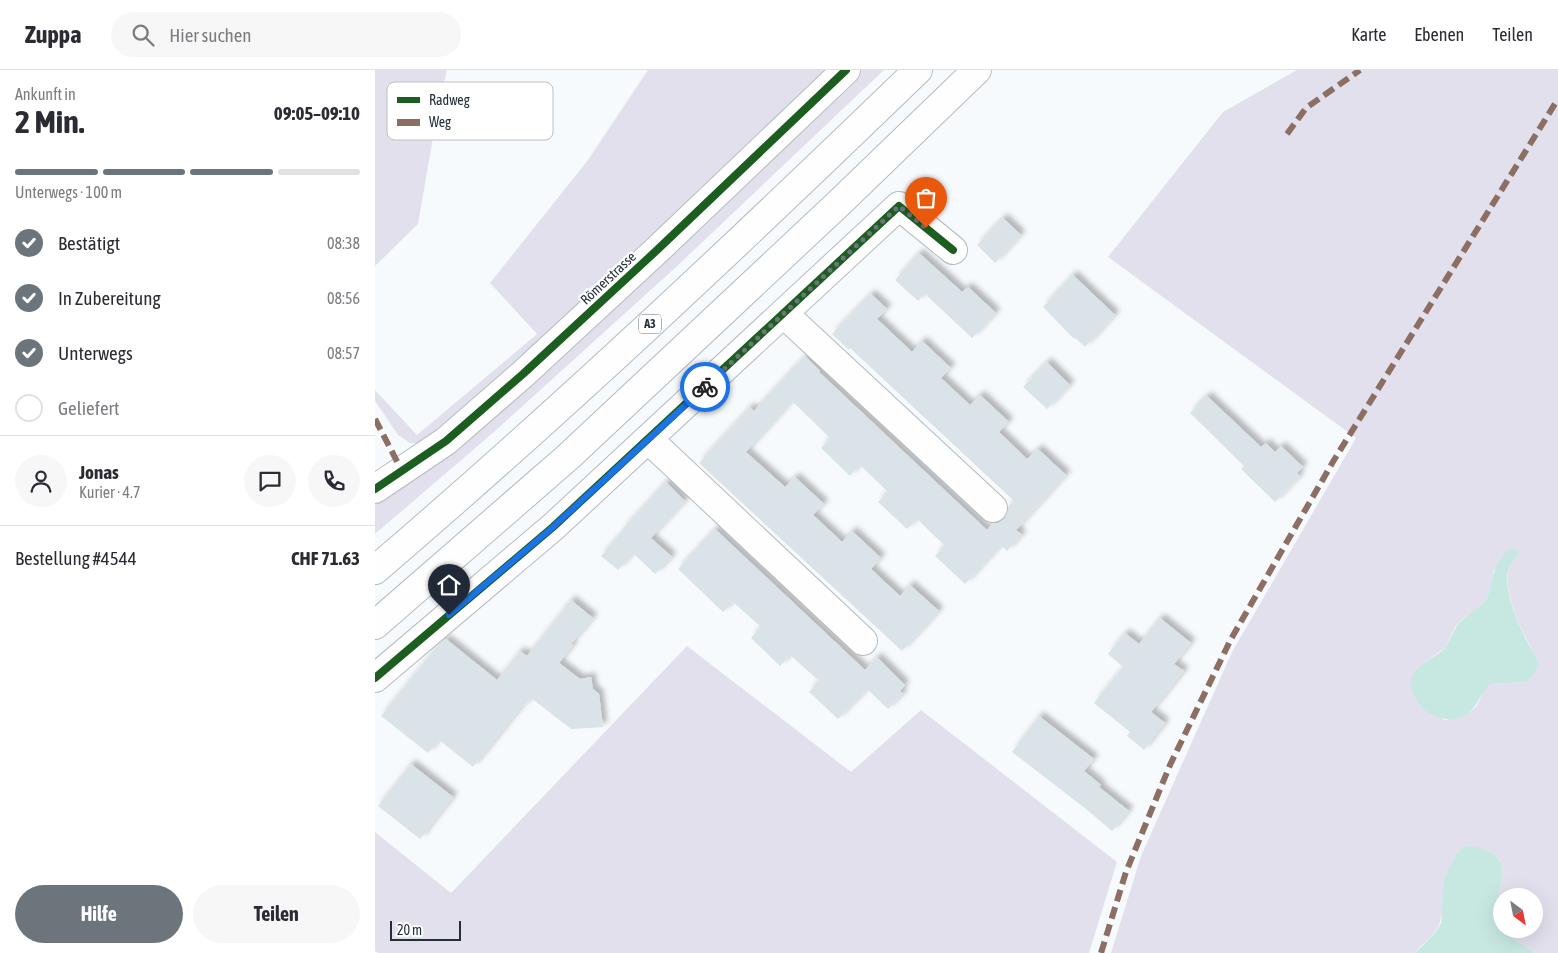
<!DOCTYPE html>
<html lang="de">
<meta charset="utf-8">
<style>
:root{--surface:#fff;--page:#f7f7f7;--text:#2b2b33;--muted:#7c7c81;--line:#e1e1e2;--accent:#6d757c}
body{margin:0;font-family:"Asap Condensed",sans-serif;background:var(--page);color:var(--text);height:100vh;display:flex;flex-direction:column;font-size:19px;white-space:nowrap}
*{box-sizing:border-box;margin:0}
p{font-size:16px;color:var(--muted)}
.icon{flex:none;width:28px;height:28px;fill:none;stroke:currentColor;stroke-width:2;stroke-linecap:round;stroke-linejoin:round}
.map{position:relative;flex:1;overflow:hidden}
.panel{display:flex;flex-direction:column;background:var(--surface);width:375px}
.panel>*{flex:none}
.needle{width:32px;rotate:148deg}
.fabs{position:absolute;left:1118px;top:818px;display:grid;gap:10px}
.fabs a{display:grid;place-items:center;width:50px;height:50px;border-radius:50%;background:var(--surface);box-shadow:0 5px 20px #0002;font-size:25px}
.scale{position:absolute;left:15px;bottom:12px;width:71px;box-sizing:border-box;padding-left:5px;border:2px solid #232e36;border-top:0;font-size:14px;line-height:18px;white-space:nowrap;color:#232e36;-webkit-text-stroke:4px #fff;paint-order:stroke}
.pin{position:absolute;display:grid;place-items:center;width:42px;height:42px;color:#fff;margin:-51px -21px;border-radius:50% 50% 50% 0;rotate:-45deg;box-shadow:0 0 5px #0007}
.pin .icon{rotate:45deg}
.courier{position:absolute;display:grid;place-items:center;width:50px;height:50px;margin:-25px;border:4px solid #1a73e8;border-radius:50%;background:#fff;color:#222;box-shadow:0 1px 6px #0007}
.summary em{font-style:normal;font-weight:700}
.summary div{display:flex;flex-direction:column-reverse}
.summary{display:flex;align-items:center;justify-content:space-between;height:85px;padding:0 15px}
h1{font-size:32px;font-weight:700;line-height:38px}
.bar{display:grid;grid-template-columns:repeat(4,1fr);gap:8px 5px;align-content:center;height:60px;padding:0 15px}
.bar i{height:6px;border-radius:4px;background:var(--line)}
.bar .current{background:var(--accent)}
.bar p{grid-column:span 4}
.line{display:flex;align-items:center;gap:12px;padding:0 15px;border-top:1px solid var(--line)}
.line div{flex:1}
.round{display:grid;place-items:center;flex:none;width:52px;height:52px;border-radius:26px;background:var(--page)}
ol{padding:0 15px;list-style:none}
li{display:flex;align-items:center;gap:15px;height:55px}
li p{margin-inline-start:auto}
li .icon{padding:5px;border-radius:50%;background:var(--accent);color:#fff;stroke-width:4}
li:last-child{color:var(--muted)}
li i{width:28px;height:28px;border:2px solid var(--line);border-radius:50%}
.primary-button{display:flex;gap:10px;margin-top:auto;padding:10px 15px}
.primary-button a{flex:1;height:58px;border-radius:30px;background:var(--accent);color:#fff;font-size:20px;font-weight:700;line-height:58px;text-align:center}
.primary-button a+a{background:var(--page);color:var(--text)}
header{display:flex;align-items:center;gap:30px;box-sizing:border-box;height:70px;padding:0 25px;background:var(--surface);border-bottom:1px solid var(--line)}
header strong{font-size:24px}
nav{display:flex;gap:28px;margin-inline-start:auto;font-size:18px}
.search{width:350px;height:45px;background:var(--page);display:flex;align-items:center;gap:12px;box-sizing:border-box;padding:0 18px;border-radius:28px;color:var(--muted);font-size:19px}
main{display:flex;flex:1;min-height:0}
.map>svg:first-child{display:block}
</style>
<header>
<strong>Zuppa</strong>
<div class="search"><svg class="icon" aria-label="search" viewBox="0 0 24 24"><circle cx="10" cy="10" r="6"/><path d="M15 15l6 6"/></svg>Hier suchen</div>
<nav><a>Karte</a><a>Ebenen</a><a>Teilen</a></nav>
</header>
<main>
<section class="panel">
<div class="summary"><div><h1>2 Min.</h1><p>Ankunft in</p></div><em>09:05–09:10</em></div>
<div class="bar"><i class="current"></i><i class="current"></i><i class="current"></i><i></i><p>Unterwegs · 100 m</p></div>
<ol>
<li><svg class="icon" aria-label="check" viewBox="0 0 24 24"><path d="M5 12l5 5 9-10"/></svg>Bestätigt<p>08:38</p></li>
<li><svg class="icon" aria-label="check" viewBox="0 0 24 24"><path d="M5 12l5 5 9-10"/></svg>In Zubereitung<p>08:56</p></li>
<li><svg class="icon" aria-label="check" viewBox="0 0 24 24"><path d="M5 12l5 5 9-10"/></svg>Unterwegs<p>08:57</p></li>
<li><i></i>Geliefert</li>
</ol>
<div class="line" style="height:90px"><a class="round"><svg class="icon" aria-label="person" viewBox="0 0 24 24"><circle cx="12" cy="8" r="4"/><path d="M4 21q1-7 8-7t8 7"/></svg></a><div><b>Jonas</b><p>Kurier · 4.7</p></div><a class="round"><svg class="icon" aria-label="chat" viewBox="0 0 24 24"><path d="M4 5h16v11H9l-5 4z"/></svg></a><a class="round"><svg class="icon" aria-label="phone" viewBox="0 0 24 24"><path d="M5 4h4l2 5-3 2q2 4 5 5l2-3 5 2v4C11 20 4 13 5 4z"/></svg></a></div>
<div class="line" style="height:65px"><div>Bestellung #4544</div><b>CHF 71.63</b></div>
<div class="primary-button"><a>Hilfe</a><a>Teilen</a></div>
</section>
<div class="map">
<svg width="1183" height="883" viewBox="0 0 1183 883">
<defs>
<filter id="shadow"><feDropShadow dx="4.5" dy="-4.5" stdDeviation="2.5" flood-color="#0004"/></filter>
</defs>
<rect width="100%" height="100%" fill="#f7fafd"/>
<!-- green -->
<g fill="#e3e0ee" fill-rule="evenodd">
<path d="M 0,0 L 72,0 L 64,33 L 43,154 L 0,196 Z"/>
<path d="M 273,0 L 453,0 L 167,271 L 45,373 L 35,373 L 23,365 L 0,331 L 0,320 L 42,365 L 162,264 L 115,213 L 213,90 Z"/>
<path d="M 487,0 L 509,0 L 300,198 L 119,362 L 0,464 L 0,432 L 291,188 Z"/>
<path d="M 922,0 L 1183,0 L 1183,883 L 1160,883 L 1136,867 L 1133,859 L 1159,859 L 1159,826 L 1126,826 L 1126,839 L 1124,826 L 1128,797 L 1121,785 L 1066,845 C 1065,865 1050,869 1040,883 L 736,883 L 766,786 L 857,582 L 981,368 L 733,187 L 848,42 ZM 1144,485 C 1141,488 1138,490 1136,493 C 1123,517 1150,569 1163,590 L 1151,612 L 1115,614 C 1107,621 1107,627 1102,635 C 1094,646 1081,647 1069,650 L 1037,607 L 1048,594 L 1071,577 L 1080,557 L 1089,548 L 1105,538 L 1113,527 L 1119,500 Z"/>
<path d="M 312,576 L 476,702 L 546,640 L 742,792 L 714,883 L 3,883 L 0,881 L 0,762 L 76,823 Z"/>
</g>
<!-- water -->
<g fill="#c7e8e1">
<path d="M 1136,478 L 1143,480 L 1144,485 C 1142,487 1138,490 1136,493 C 1124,514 1144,556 1154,575 C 1157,581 1163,587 1163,593 C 1162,602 1156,606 1151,612 L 1115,614 C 1105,624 1102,639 1089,646 C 1069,655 1046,643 1039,625 C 1036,619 1034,612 1037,606 C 1045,593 1059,588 1069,579 C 1074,574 1076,565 1080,559 C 1087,546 1102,542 1110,531 C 1114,526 1114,522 1115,517 C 1119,501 1123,487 1136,478 Z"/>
<path d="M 1091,776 L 1102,777 L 1121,785 L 1128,797 L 1124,826 L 1126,839 L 1126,859 L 1133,859 L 1136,867 L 1160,883 L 1040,883 L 1060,863 L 1066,853 L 1069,808 L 1082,783 Z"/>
</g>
<!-- building -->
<g fill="#dae3e7" filter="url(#shadow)">
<path d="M 628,148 L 646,165 L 620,193 L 602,175 Z"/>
<path d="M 544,183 L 587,222 L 593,217 L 621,243 L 597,268 L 550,224 L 543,231 L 520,210 Z"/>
<path d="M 698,205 L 740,245 L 710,277 L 700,268 L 699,269 L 668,237 Z"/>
<path d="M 496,224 L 512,239 L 502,249 L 537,282 L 547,271 L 576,298 L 566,308 L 595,335 L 605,325 L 634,352 L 624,362 L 652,389 L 663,379 L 691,405 L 641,460 L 647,465 L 632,481 L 626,475 L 590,514 L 560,486 L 570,476 L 542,449 L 532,459 L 503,432 L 513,422 L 485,395 L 475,406 L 446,378 L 455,368 L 417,331 L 371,382 L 410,417 L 420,407 L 449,434 L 438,445 L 467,472 L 477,461 L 506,488 L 496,499 L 525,526 L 535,515 L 564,541 L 527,581 L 324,393 L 375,337 L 379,341 L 430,286 L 445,301 L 444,302 L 612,460 L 618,453 L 623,453 L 629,449 L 633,442 L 633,437 L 639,431 L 475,278 L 474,280 L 457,264 Z"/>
<path d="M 672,292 L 695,315 L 672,339 L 648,317 Z"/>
<path d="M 832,326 L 886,377 L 891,373 L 900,382 L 906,376 L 928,397 L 922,403 L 925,406 L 900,432 L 866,399 L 869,396 L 815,343 Z"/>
<path d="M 291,412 L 310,431 L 276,468 L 297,487 L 280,504 L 258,483 L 243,500 L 226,486 L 248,461 L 247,460 Z"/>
<path d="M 340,459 L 490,600 L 502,587 L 530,615 L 525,621 L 528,624 L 513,639 L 492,619 L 463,649 L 434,622 L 444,611 L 415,585 L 405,596 L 376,568 L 386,557 L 358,532 L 348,542 L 303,499 Z"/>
<path d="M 196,530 L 218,548 L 196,574 L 198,575 L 184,593 L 205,609 L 216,607 L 218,619 L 224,624 L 228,657 L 196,659 L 156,628 L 149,636 L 148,635 L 98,697 L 64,670 L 53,683 L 6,646 L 63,575 L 71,569 L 122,610 L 145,581 L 152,586 Z"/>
<path d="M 785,548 L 816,573 L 799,594 L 809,601 L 776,642 L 790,653 L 769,680 L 752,666 L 755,662 L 719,633 L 748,597 L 733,584 L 750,563 L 764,574 Z"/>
<path d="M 664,646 L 719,689 L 709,701 L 726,715 L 724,717 L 754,741 L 737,761 L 711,739 L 637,682 Z"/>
<path d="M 36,694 L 78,727 L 45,769 L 3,736 Z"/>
</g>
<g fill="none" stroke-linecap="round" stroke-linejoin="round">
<defs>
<g id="minor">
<path d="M 409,244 L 618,438"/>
<path d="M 273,369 L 488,571"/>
<path d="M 0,419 L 71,371 L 148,304 L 281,181 L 471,0"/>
<path d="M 0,608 L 178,457 L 524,136 L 578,180"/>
</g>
<g id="highway">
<path d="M 0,500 C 187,340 366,171 543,0"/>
<path d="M 0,555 L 193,387 L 463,134 L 602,0"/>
</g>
</defs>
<!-- minor casing -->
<use href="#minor" stroke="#b4bbc0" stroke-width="30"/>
<!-- highway casing -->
<use href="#highway" stroke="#b4bbc0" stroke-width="30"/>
<!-- minor -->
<use href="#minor" stroke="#fefeff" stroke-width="28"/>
<!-- highway -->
<use href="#highway" stroke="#fefeff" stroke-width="28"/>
<!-- quiet -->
<g stroke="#8d6e63" stroke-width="6" stroke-dasharray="12 6" stroke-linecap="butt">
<path d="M 912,64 L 931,38 L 985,0"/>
<path d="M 0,349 L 27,401"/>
<path d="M 726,883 L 751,802 L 795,695 L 856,569 L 959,390 L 1183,29"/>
</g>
<defs>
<g id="cycleway">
<path d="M 0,419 L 71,371 L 148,304 L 281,181 L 471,0"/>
<path d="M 0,608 L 178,457 L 524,136 L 578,180"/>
</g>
</defs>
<!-- cycleway casing -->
<use href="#cycleway" stroke="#fff" stroke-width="11"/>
<!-- cycleway -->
<use href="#cycleway" stroke="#1b5e20" stroke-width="8"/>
</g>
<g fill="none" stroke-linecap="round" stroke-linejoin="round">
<!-- done -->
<path stroke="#6d757c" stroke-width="5" stroke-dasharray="0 9" d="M 330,317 L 524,136 L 551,158"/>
<!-- route -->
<path stroke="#1a73e8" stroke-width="6" d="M 74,545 L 178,457 L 330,317"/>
</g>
<g text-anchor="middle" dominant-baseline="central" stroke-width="4.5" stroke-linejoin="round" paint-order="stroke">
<!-- shield labels -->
<rect fill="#fff" stroke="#656d72" stroke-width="1" x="264" y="244.5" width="22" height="19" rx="4"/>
<g font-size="12" font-weight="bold" fill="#232e36">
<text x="275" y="254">A3</text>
</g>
<!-- street labels -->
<g font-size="14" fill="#232e36" stroke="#fff">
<text transform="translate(233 208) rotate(-43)">Römerstrasse</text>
</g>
</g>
<!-- legend -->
<rect x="12" y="12" width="166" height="58" rx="8" fill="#fff" stroke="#bdc0c3" stroke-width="1"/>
<rect x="22" y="27" width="23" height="6" fill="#1b5e20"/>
<rect x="22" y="49" width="23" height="7" fill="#8d6e63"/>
<g font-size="14" fill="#232e36">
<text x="54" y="35">Radweg</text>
<text x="54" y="57">Weg</text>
</g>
</svg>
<div class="fabs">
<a><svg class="needle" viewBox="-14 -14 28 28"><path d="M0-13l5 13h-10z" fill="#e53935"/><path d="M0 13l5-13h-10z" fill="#7c7c81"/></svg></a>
</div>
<div class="scale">20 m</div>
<div class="pin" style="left:551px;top:158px;background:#ea580c"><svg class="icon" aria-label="bag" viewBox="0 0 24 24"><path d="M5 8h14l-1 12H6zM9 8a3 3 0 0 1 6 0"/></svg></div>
<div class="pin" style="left:74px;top:545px;background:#1f2937"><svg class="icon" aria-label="home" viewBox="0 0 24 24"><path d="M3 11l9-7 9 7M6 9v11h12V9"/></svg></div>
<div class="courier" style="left:330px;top:317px"><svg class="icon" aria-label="bike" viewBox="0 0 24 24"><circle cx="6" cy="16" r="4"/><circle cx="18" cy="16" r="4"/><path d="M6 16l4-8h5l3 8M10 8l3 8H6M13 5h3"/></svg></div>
</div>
</main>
